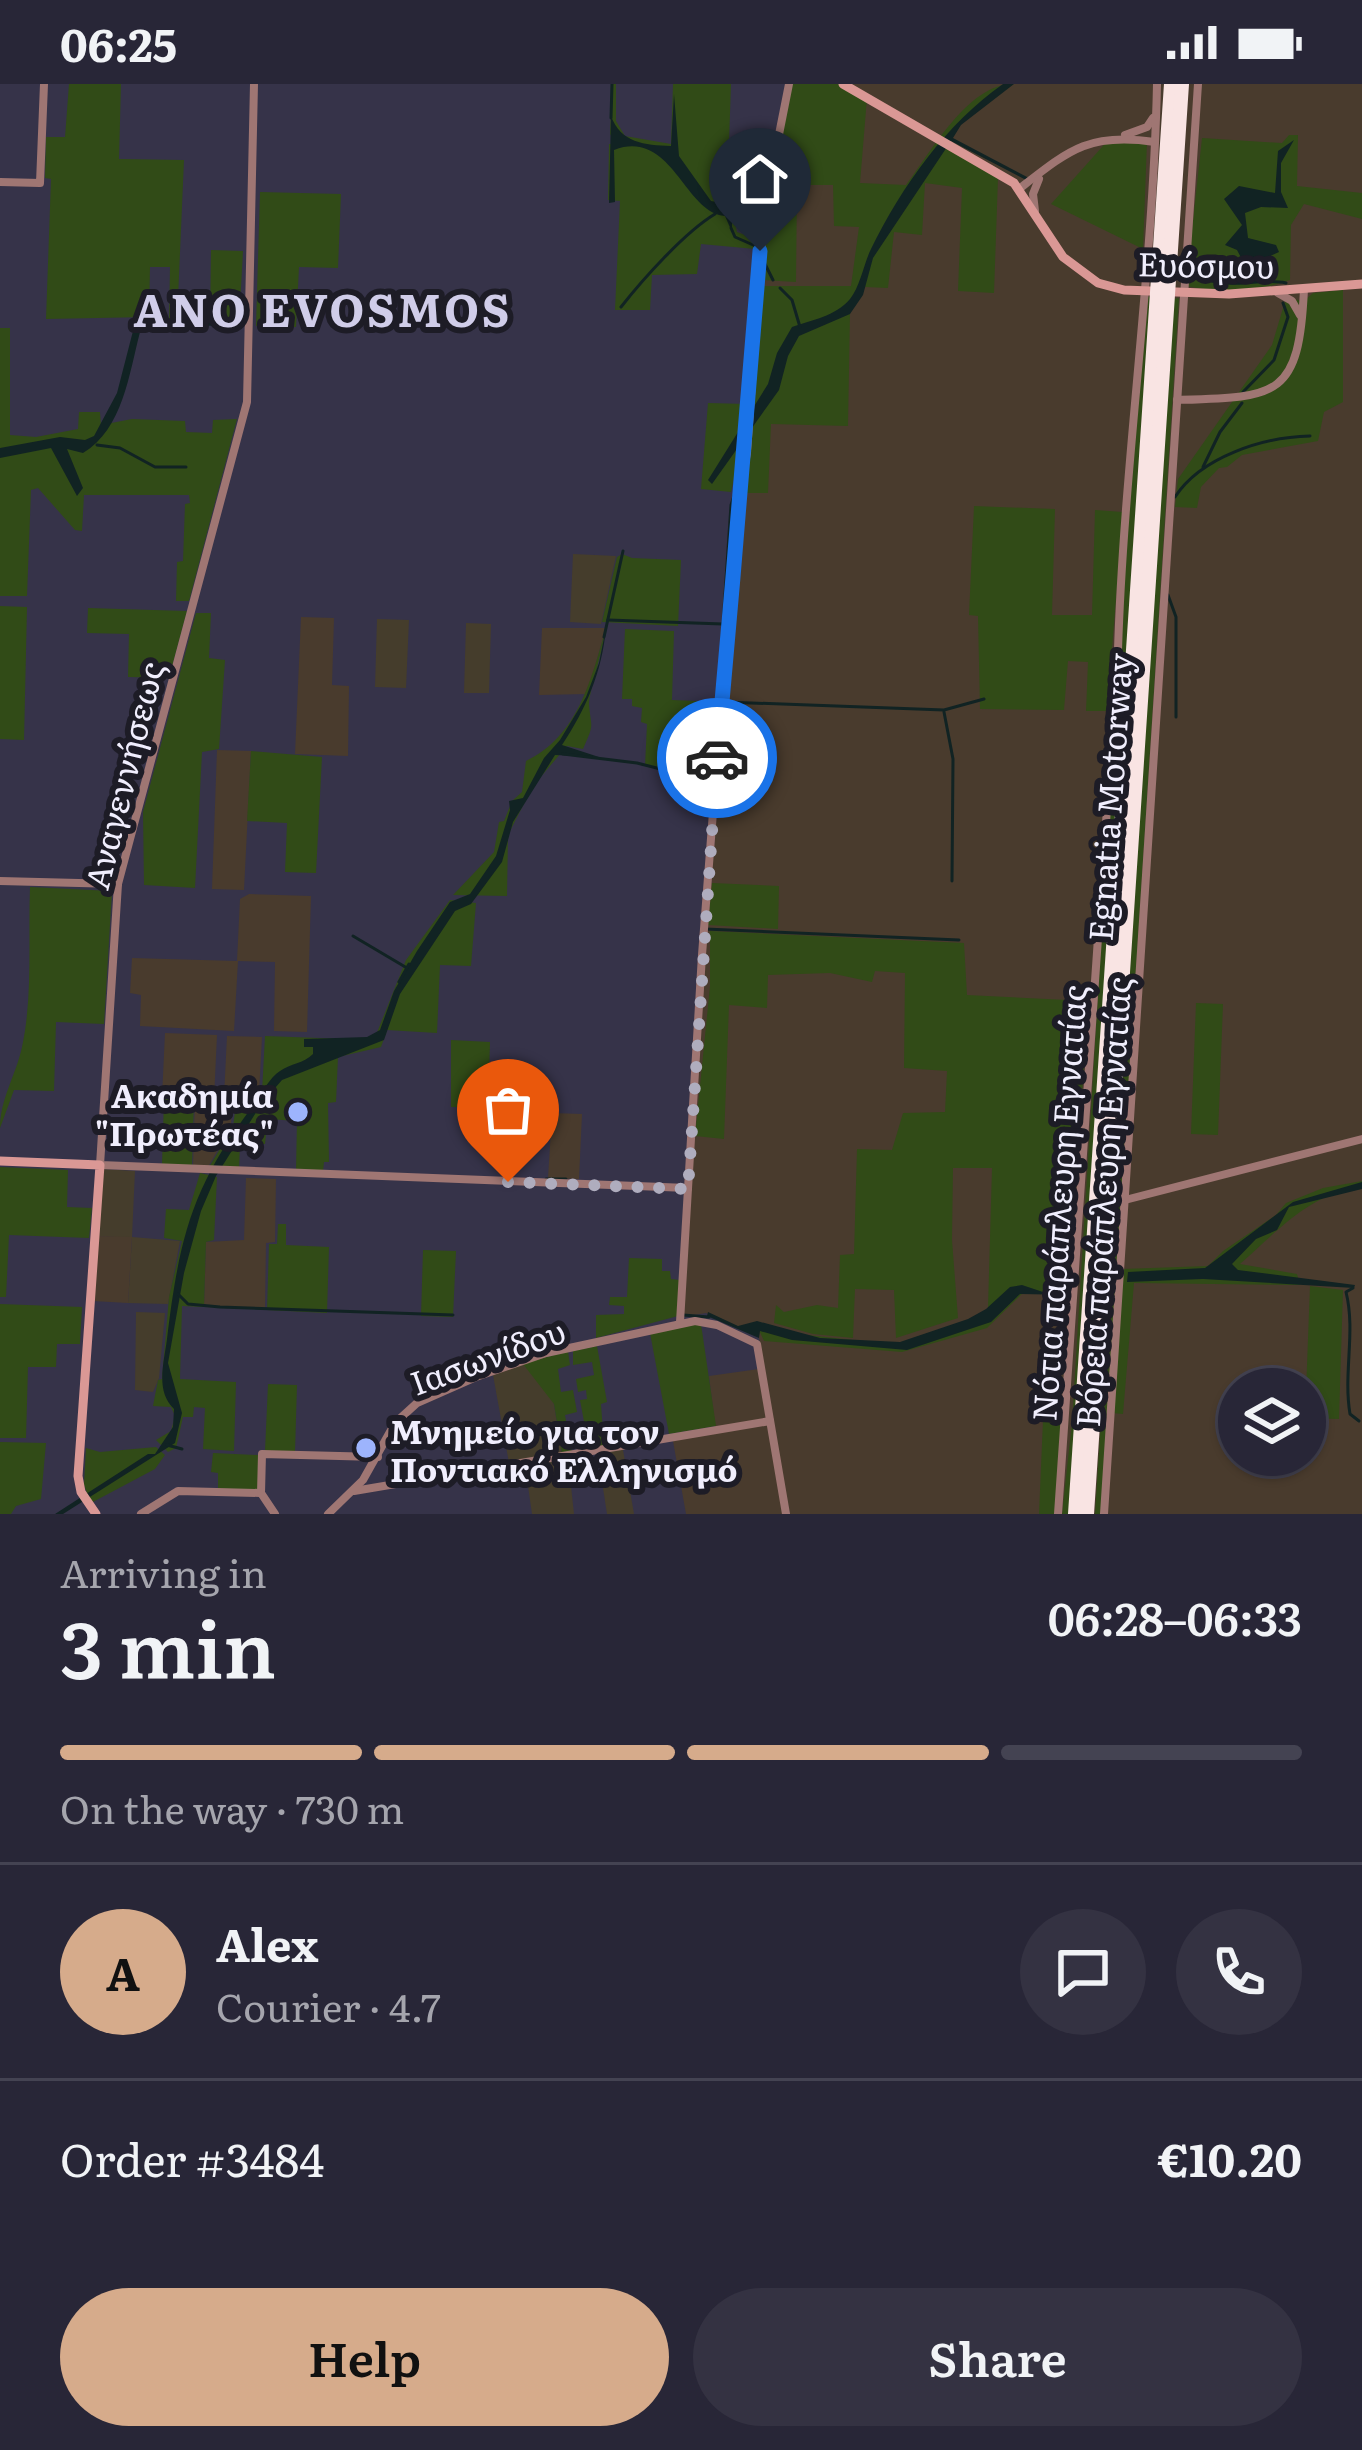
<!DOCTYPE html>
<meta charset="utf-8">
<style>
:root{--surface:#282637;--page:#343242;--text:#f1f3f6;--muted:#a5a5ad;--line:#444352;--accent:#d6ab8b}
body{margin:0;font-family:Literata,serif;background:var(--page);color:var(--text);height:100vh;display:flex;flex-direction:column;font-size:45px;white-space:nowrap}
*{box-sizing:border-box;margin:0}
p{font-size:39px;color:var(--muted)}
.icon{flex:none;width:66px;height:66px;fill:none;stroke:currentColor;stroke-width:2;stroke-linecap:round;stroke-linejoin:round}
.map{position:relative;height:1430px;overflow:hidden}
.panel{display:flex;flex-direction:column;background:var(--surface);flex:1}
.panel>*{flex:none}
.fabs{position:absolute;left:1218px;top:1284px;display:grid;gap:24px}
.fabs a{display:grid;place-items:center;width:108px;height:108px;border-radius:50%;background:var(--surface);box-shadow:0 3px 9px #0004,0 0 0 3px var(--line);font-size:60px}
.pin{position:absolute;display:grid;place-items:center;width:102px;height:102px;color:#fff;margin:-123px -51px;border-radius:50% 50% 50% 0;rotate:-45deg;box-shadow:0 0 12px #0007}
.pin .icon{rotate:45deg}
.courier{position:absolute;display:grid;place-items:center;width:120px;height:120px;margin:-60px;border:9px solid #1a73e8;border-radius:50%;background:#fff;color:#222;box-shadow:0 3px 15px #0007}
.headline em{font-style:normal;font-weight:600}
.headline div{display:flex;flex-direction:column-reverse}
.headline{display:flex;align-items:center;justify-content:space-between;height:204px;padding:0 60px}
h1{font-size:78px;font-weight:600;line-height:90px}
.bar{display:grid;grid-template-columns:repeat(4,1fr);gap:18px 12px;align-content:center;height:144px;padding:0 60px}
.bar i{height:15px;border-radius:9px;background:var(--line)}
.bar .active{background:var(--accent)}
.bar p{grid-column:span 4}
.line{display:flex;align-items:center;gap:30px;padding:0 60px;border-top:3px solid var(--line)}
.line div{flex:1}
.round{display:grid;place-items:center;flex:none;width:126px;height:126px;border-radius:63px;background:var(--page)}
.action{display:flex;gap:24px;margin-top:auto;padding:24px 60px}
.action a{flex:1;height:138px;border-radius:72px;background:var(--accent);color:#111;font-size:48px;font-weight:600;line-height:138px;text-align:center}
.action a+a{background:var(--page);color:var(--text)}
.status{display:flex;justify-content:space-between;align-items:center;height:84px;padding:0 60px;background:var(--surface);direction:ltr}
.status svg{height:33px;fill:currentColor}
.map>svg:first-child{display:block}
</style>
<div class="status"><b>06:25</b><svg viewBox="0 0 49 12"><path d="M0 12V9h3v3zM5 12V6h3v6zM10 12V3h3v9zM15 12V0h3v12zM26 1h20v11H26zM47 4h2v5h-2z"/></svg></div>
<div class="map">
<svg width="1362" height="1430" viewBox="0 0 1362 1430">
<rect width="100%" height="100%" fill="#363349"/>
<!-- commercial -->
<g fill="#453d2c">
<path d="M 573,470 L 616,472 L 601,540 L 570,538 Z"/>
<path d="M 377,535 L 409,536 L 406,604 L 375,603 Z"/>
<path d="M 466,539 L 491,540 L 489,609 L 464,609 Z"/>
<path d="M 102,1085 L 135,1087 L 132,1153 L 180,1157 L 168,1220 L 128,1219 L 132,1154 L 98,1152 Z"/>
<path d="M 136,1228 L 165,1229 L 159,1294 L 153,1308 L 135,1306 Z"/>
<path d="M 546,1272 L 562,1370 L 509,1379 L 493,1291 Z"/>
<path d="M 622,1360 L 634,1430 L 607,1430 L 597,1365 Z"/>
<path d="M 568,1374 L 574,1430 L 532,1430 L 525,1381 Z"/>
</g>
<!-- industrial -->
<g fill="#493b2d" fill-rule="evenodd">
<path d="M 792,0 L 1362,0 L 1362,1430 L 790,1430 L 783,1396 L 788,1430 L 686,1430 L 673,1357 L 716,1349 L 709,1292 L 759,1285 L 765,1291 L 759,1253 L 706,1229 L 682,1233 L 706,862 L 767,115 ZM 1239,1305 L 1305,1305 L 1305,1371 L 1239,1371 Z"/>
<path d="M 301,533 L 334,534 L 332,601 L 349,602 L 348,672 L 295,670 Z"/>
<path d="M 542,544 L 606,544 L 587,610 L 539,611 Z"/>
<path d="M 217,666 L 251,667 L 244,806 L 212,805 Z"/>
<path d="M 249,810 L 311,812 L 307,948 L 274,947 L 275,878 L 238,877 L 234,947 L 140,942 L 141,911 L 130,909 L 132,874 L 237,877 L 240,815 Z"/>
<path d="M 165,949 L 217,951 L 214,1015 L 232,1017 L 231,1043 L 208,1083 L 193,1083 L 195,1015 L 162,1013 Z"/>
<path d="M 227,952 L 262,953 L 259,1010 L 254,1014 L 224,1013 Z"/>
<path d="M 552,1029 L 582,1030 L 579,1095 L 548,1094 Z"/>
<path d="M 246,1094 L 276,1095 L 275,1158 L 266,1159 L 265,1225 L 204,1223 L 206,1158 L 244,1156 Z"/>
<path d="M 98,1152 L 132,1153 L 128,1219 L 93,1217 Z"/>
</g>
<!-- green -->
<g fill="#314b17">
<path d="M 69,0 L 121,0 L 119,75 L 184,76 L 177,238 L 169,238 L 170,183 L 150,183 L 149,233 L 46,235 L 51,95 L 45,94 L 46,53 L 65,53 Z"/>
<path d="M 612,0 L 616,0 L 616,37 L 625,52 L 671,60 L 673,0 L 731,0 L 727,118 L 732,123 L 737,148 L 757,155 L 755,165 L 701,160 L 697,190 L 652,191 L 650,226 L 615,226 L 620,117 L 608,116 L 609,60 L 616,60 L 610,50 Z"/>
<path d="M 792,0 L 842,0 L 867,14 L 860,99 L 906,101 C 931,68 968,0 1013,0 L 966,33 L 947,59 L 998,94 L 994,209 L 958,207 L 962,104 L 925,99 L 922,151 L 894,148 L 888,204 L 865,203 L 850,229 L 848,342 L 771,340 L 768,409 L 746,409 L 750,368 L 742,389 L 735,389 L 731,408 L 701,405 L 708,319 L 747,320 L 761,202 L 851,202 L 859,143 L 834,142 L 833,101 L 797,101 L 796,198 L 761,196 L 765,125 Z"/>
<path d="M 1289,51 L 1298,51 L 1297,102 L 1362,109 L 1362,135 L 1304,120 L 1291,141 L 1290,196 C 1254,209 1223,209 1186,202 L 1202,54 L 1282,59 Z"/>
<path d="M 1111,53 L 1147,57 L 1143,165 L 1051,120 Z"/>
<path d="M 260,108 L 341,110 L 338,184 L 299,183 L 296,243 L 256,242 Z"/>
<path d="M 211,166 L 243,167 L 239,239 L 210,238 Z"/>
<path d="M 1343,206 L 1343,318 L 1324,328 L 1318,357 L 1242,371 L 1227,383 L 1219,384 L 1201,403 L 1197,424 L 1175,423 L 1178,395 L 1272,261 L 1286,214 L 1304,217 L 1313,209 Z"/>
<path d="M 1145,212 L 1150,213 L 1069,1430 L 1062,1430 L 1072,1338 L 1135,303 Z"/>
<path d="M 1179,214 L 1101,1430 L 1095,1430 L 1173,215 Z"/>
<path d="M 0,244 L 10,244 L 10,351 L 36,353 L 78,345 L 79,328 L 100,328 L 101,341 L 132,335 L 185,337 L 186,348 L 212,349 L 213,336 L 237,335 L 189,517 L 176,517 L 177,478 L 183,477 L 185,420 L 190,419 L 189,411 L 84,411 L 82,447 L 75,446 L 38,404 L 31,406 L 27,512 L 0,512 Z"/>
<path d="M 974,422 L 1055,425 L 1052,531 L 1092,531 L 1095,426 L 1123,428 L 1107,627 L 1086,627 L 1088,578 L 1068,577 L 1064,626 L 980,625 L 978,532 L 969,531 Z"/>
<path d="M 622,470 L 632,474 L 681,476 L 678,542 L 602,538 L 617,473 Z"/>
<path d="M 0,522 L 27,523 L 24,656 L 0,655 Z"/>
<path d="M 88,524 L 187,527 L 169,594 L 128,593 L 129,550 L 87,549 Z"/>
<path d="M 196,529 L 211,529 L 209,574 L 225,576 L 219,665 L 202,668 L 195,804 L 144,801 L 143,728 Z"/>
<path d="M 606,544 C 604,562 589,609 589,620 C 591,645 595,638 583,665 L 567,662 L 533,702 L 508,751 L 507,812 L 453,811 L 494,768 L 499,738 L 504,737 L 512,717 L 522,708 L 526,677 C 578,652 591,596 606,544 Z"/>
<path d="M 625,545 L 674,547 L 672,616 L 719,618 L 714,691 L 709,695 L 645,682 L 647,640 L 641,638 L 642,624 L 632,622 L 632,615 L 622,615 Z"/>
<path d="M 251,667 L 322,673 L 316,789 L 285,788 L 287,739 L 247,737 Z"/>
<path d="M 712,799 L 779,802 L 778,845 L 708,841 Z"/>
<path d="M 30,803 L 112,807 L 104,940 L 56,938 L 54,1007 L 14,1006 L 0,1044 C 0,1015 16,991 22,963 C 33,912 28,855 30,803 Z"/>
<path d="M 450,816 L 476,819 L 471,882 L 440,881 L 437,949 L 387,946 L 381,963 L 338,973 L 336,1018 L 328,1019 L 329,1078 L 324,1078 L 323,1087 L 296,1086 L 297,1037 L 268,1035 L 265,1060 L 240,1059 L 239,1086 L 209,1083 L 233,1043 L 236,1020 L 251,1021 L 262,1008 L 265,952 L 374,956 L 406,876 Z"/>
<path d="M 710,847 L 964,859 L 967,911 L 1088,917 L 1069,1210 L 1024,1208 L 987,1244 L 902,1268 L 764,1257 L 759,1246 L 901,1261 L 973,1238 L 988,1224 L 992,1084 L 953,1084 L 952,1156 L 958,1234 L 896,1254 L 894,1206 L 855,1205 L 853,1254 L 813,1250 L 774,1239 L 776,1221 L 784,1228 L 817,1221 L 838,1224 L 840,1171 L 854,1170 L 857,1065 L 892,1066 L 903,1029 L 945,1028 L 947,987 L 904,984 L 905,889 L 875,887 L 872,898 L 830,889 L 768,891 L 767,924 L 729,921 L 724,1055 L 695,1052 L 710,902 Z"/>
<path d="M 1196,919 L 1223,920 L 1218,1051 L 1191,1050 Z"/>
<path d="M 451,956 L 490,958 L 488,1024 L 451,1023 Z"/>
<path d="M 164,1015 L 194,1016 L 192,1082 L 162,1081 Z"/>
<path d="M 0,1083 L 68,1086 L 67,1123 L 92,1124 L 89,1154 L 9,1151 L 6,1213 L 0,1213 Z"/>
<path d="M 200,1089 L 217,1093 L 214,1156 L 206,1158 L 204,1223 L 182,1222 L 180,1295 L 236,1298 L 234,1367 L 203,1365 L 205,1324 L 194,1323 L 193,1333 L 183,1333 L 176,1364 L 168,1368 L 156,1356 L 171,1347 L 175,1332 L 171,1323 L 153,1322 L 158,1296 L 162,1295 L 169,1213 L 182,1157 L 164,1154 L 166,1125 L 189,1126 Z"/>
<path d="M 1362,1097 L 1362,1104 C 1311,1107 1276,1149 1240,1180 L 1297,1190 L 1300,1201 L 1134,1199 L 1123,1330 L 1112,1329 L 1122,1185 L 1208,1182 L 1223,1167 L 1276,1131 L 1286,1119 L 1323,1104 Z"/>
<path d="M 278,1140 L 286,1140 L 286,1161 L 329,1163 L 327,1229 L 267,1226 L 269,1160 L 277,1160 Z"/>
<path d="M 423,1166 L 456,1167 L 453,1233 L 421,1232 Z"/>
<path d="M 629,1174 L 662,1175 L 662,1187 L 670,1187 L 671,1195 L 680,1196 L 678,1232 L 596,1254 L 596,1231 L 624,1230 L 624,1222 L 609,1221 L 610,1213 L 627,1213 Z"/>
<path d="M 1310,1202 L 1343,1206 L 1339,1335 L 1305,1334 Z"/>
<path d="M 0,1220 L 82,1223 L 80,1260 L 57,1260 L 56,1283 L 28,1283 L 26,1354 L 0,1354 Z"/>
<path d="M 683,1240 L 701,1240 L 716,1342 L 669,1350 L 650,1249 Z"/>
<path d="M 597,1262 L 607,1318 L 601,1320 L 604,1362 L 596,1364 L 592,1343 L 585,1343 L 580,1316 L 587,1315 L 586,1306 L 578,1308 L 576,1295 L 594,1291 L 592,1278 L 573,1281 L 573,1267 Z"/>
<path d="M 568,1267 L 570,1281 L 558,1285 L 561,1308 L 573,1306 L 577,1328 L 565,1331 L 572,1368 L 562,1370 L 554,1320 L 523,1280 Z"/>
<path d="M 268,1300 L 297,1301 L 295,1368 L 265,1367 Z"/>
<path d="M 1043,1336 L 1064,1337 L 1056,1430 L 1039,1430 Z"/>
<path d="M 0,1358 L 46,1359 L 41,1415 L 16,1422 L 11,1430 L 0,1430 Z"/>
<path d="M 156,1363 L 165,1371 L 155,1385 L 91,1419 L 84,1401 L 86,1364 L 100,1368 Z"/>
<path d="M 213,1369 L 258,1371 L 258,1406 L 218,1405 L 218,1389 L 211,1388 Z"/>
</g>
<!-- water -->
<g fill="#112323">
<path d="M 1003,0 L 1014,0 L 961,41 L 953,54 L 1029,94 L 1026,96 L 951,57 L 873,174 L 863,211 L 850,230 L 799,252 L 788,272 L 779,306 L 712,400 L 708,396 L 768,300 L 777,269 L 792,243 C 812,236 836,232 850,215 C 860,203 864,179 871,165 C 902,102 946,40 1003,0 Z"/>
<path d="M 674,10 L 679,72 L 711,117 L 732,121 L 732,148 L 725,132 C 684,129 672,44 614,66 L 615,118 L 609,119 L 611,32 C 621,59 644,61 671,62 Z"/>
<path d="M 1294,56 L 1281,79 L 1281,108 L 1288,124 L 1261,123 L 1245,129 L 1248,154 L 1276,161 L 1279,168 L 1246,183 L 1237,166 L 1225,161 L 1242,141 L 1224,115 L 1239,102 L 1275,109 L 1278,67 Z"/>
<path d="M 133,247 L 140,248 C 129,290 123,345 83,369 L 67,365 L 83,404 L 77,412 L 51,364 L 0,374 L 0,364 L 60,353 L 85,356 L 94,352 L 117,309 Z"/>
<path d="M 606,544 C 602,588 586,625 562,661 L 599,673 L 555,671 L 513,738 L 502,778 L 471,820 L 455,827 L 400,910 L 384,956 L 282,996 L 262,1019 L 216,1092 L 201,1127 L 184,1189 L 168,1279 L 182,1329 L 175,1359 L 63,1430 L 55,1430 L 148,1370 L 155,1370 L 173,1343 L 174,1325 C 155,1307 164,1279 167,1255 C 179,1156 191,1104 252,1023 C 260,1012 269,994 280,987 C 291,979 303,980 313,970 L 313,963 L 304,963 L 304,955 L 367,953 L 380,946 L 394,907 L 417,867 L 450,818 L 470,810 L 496,772 L 510,726 L 509,717 L 523,714 L 544,674 L 560,656 L 586,613 L 599,579 Z"/>
<path d="M 1362,1098 L 1362,1105 L 1289,1123 L 1277,1146 L 1256,1155 L 1232,1180 L 1238,1186 L 1355,1201 L 1354,1204 L 1203,1195 L 1127,1198 L 1128,1188 L 1205,1184 L 1293,1118 Z"/>
<path d="M 1022,1201 L 1043,1208 L 1072,1205 L 1073,1211 L 1020,1210 L 991,1238 L 907,1266 L 792,1256 L 760,1247 L 759,1254 L 707,1232 L 708,1228 L 738,1242 L 757,1237 L 820,1254 L 900,1258 L 968,1235 L 986,1225 L 1010,1203 Z"/>
</g>
<g fill="none" stroke-linecap="round" stroke-linejoin="round">
<!-- stream -->
<g stroke="#112323" stroke-width="3">
<path d="M 611,34 L 612,0"/>
<path d="M 731,144 L 735,153 L 760,164"/>
<path d="M 1192,168 L 1191,184 C 1216,212 1254,192 1286,199"/>
<path d="M 764,178 L 773,196"/>
<path d="M 780,204 L 792,216 L 800,243"/>
<path d="M 621,223 C 643,195 685,148 715,130"/>
<path d="M 136,246 L 138,243 L 240,239"/>
<path d="M 1243,308 L 1274,276 L 1288,233 L 1283,219"/>
<path d="M 97,361 L 120,364 L 155,383 L 186,383"/>
<path d="M 1203,383 L 1220,348 L 1242,319"/>
<path d="M 1175,413 C 1201,373 1263,353 1310,352"/>
<path d="M 1168,511 L 1176,533 L 1176,633"/>
<path d="M 608,536 L 723,540 L 731,421 L 738,400"/>
<path d="M 604,553 L 623,467"/>
<path d="M 720,590 L 723,540"/>
<path d="M 725,618 L 944,626 L 984,615"/>
<path d="M 944,628 L 953,675 L 952,797"/>
<path d="M 563,670 L 637,679 L 712,698"/>
<path d="M 705,845 L 959,856"/>
<path d="M 353,852 L 407,884"/>
<path d="M 399,898 L 409,880"/>
<path d="M 546,1095 L 566,1095"/>
<path d="M 1353,1204 L 1346,1208 C 1356,1248 1343,1289 1350,1330 L 1359,1337"/>
<path d="M 178,1210 L 188,1220 L 220,1223 L 453,1231"/>
<path d="M 683,1231 L 709,1233"/>
<path d="M 167,1361 L 182,1365"/>
</g>
<!-- tertiary -->
<g stroke="#9f7673" stroke-width="8">
<path d="M 254,0 L 247,318 L 118,800 L 100,1081 L 688,1104"/>
<path d="M 1125,51 L 1147,43 L 1153,34"/>
<path d="M 0,98 L 40,99 L 44,0"/>
<path d="M 1019,105 C 1069,66 1089,48 1155,58"/>
<path d="M 1035,127 L 1033,110 L 1039,95"/>
<path d="M 1278,209 L 1292,217 L 1300,231"/>
<path d="M 1177,316 C 1278,313 1299,314 1304,205"/>
<path d="M 0,797 L 118,800"/>
<path d="M 1125,1116 L 1362,1055"/>
<path d="M 680,1238 L 702,871 L 736,430 L 747,369 L 764,126 L 789,0"/>
<path d="M 354,1407 L 770,1337"/>
<path d="M 141,1430 L 178,1407 L 261,1409"/>
<path d="M 275,1430 L 261,1409 L 262,1370 L 378,1373"/>
<path d="M 328,1430 L 363,1396 L 395,1339 L 417,1319 L 476,1293 L 546,1269 L 695,1237 L 717,1241 L 757,1260 L 786,1430"/>
<path d="M 1058,1430 L 1118,566 C 1124,377 1153,189 1157,0"/>
<path d="M 1104,1430 L 1198,0"/>
</g>
<!-- secondary -->
<g stroke="#da9895" stroke-width="9">
<path d="M 843,0 L 1014,99 L 1063,173 L 1098,199 L 1124,206 L 1229,210 L 1362,200"/>
<path d="M 0,1077 L 100,1081 L 78,1392 L 81,1408 L 96,1430"/>
</g>
<!-- motorway -->
<g stroke="#f9e4e3" stroke-width="14">
<path d="M 1075,1430 L 1171,0"/>
<path d="M 1087,1430 L 1182,0"/>
</g>
</g>
<g fill="none" stroke-linecap="round" stroke-linejoin="round">
<!-- done -->
<path stroke="#afadbe" stroke-width="12" stroke-dasharray="0 21.6" d="M 508,1098 L 688,1105 L 717,674"/>
<!-- route -->
<path stroke="#1a73e8" stroke-width="15" d="M 717,674 C 732,505 747,337 760,167"/>
</g>
<!-- markers -->
<g fill="#9db4fd" stroke="#1d1c26" stroke-width="4.5">
<circle cx="298" cy="1028" r="12"/>
<circle cx="366" cy="1364" r="12"/>
</g>
<g text-anchor="middle" dominant-baseline="central" stroke-width="12" stroke-linejoin="round" paint-order="stroke">
<!-- street labels -->
<g font-size="33" fill="#f0eefd" stroke="#1d1c26">
<text transform="translate(1206 179) rotate(1)">Ευόσμου</text>
<text transform="translate(122 691) rotate(-76)">Αναγεννήσεως</text>
<text transform="translate(1108 713) rotate(-86)">Egnatia Motorway</text>
<text transform="translate(1101 1118) rotate(-86)">Βόρεια παράπλευρη Εγνατίας</text>
<text transform="translate(1057 1119) rotate(-86)">Νότια παράπλευρη Εγνατίας</text>
<text transform="translate(487 1271) rotate(-20)">Ιασωνίδου</text>
</g>
<!-- poi labels -->
<g font-size="33" font-weight="bold" fill="#f0eefd" stroke="#1d1c26" text-anchor="end">
<text x="274" y="1009">Ακαδημία<tspan x="274" dy="38">"Πρωτέας"</tspan></text>
<text x="390" y="1345" text-anchor="start">Μνημείο για τον<tspan x="390" dy="38">Ποντιακό Ελληνισμό</tspan></text>
</g>
<!-- district labels -->
<g font-size="45" font-weight="bold" letter-spacing="3" fill="#d0cde9" stroke="#1d1c26">
<text x="323" y="223">ANO EVOSMOS</text>
</g>
</g>
</svg>
<div class="fabs">
<a><svg class="icon" aria-label="layers" viewBox="0 0 24 24"><path d="M12 4l9 5-9 5-9-5zM3 14l9 5 9-5"/></svg></a>
</div>
<div class="pin" style="left:508px;top:1098px;background:#ea580c"><svg class="icon" aria-label="bag" viewBox="0 0 24 24"><path d="M5 8h14l-1 12H6zM9 8a3 3 0 0 1 6 0"/></svg></div>
<div class="pin" style="left:760px;top:167px;background:#1f2937"><svg class="icon" aria-label="home" viewBox="0 0 24 24"><path d="M3 11l9-7 9 7M6 9v11h12V9"/></svg></div>
<div class="courier" style="left:717px;top:674px"><svg class="icon" aria-label="car" viewBox="0 0 24 24"><path d="M5 17H2v-5l4-1 3-4h7l3 4 3 1v5h-3M9 17h6M6 11h13"/><circle cx="7" cy="17" r="2"/><circle cx="17" cy="17" r="2"/></svg></div>
</div>
<section class="panel">
<div class="headline"><div><h1>3 min</h1><p>Arriving in</p></div><em>06:28–06:33</em></div>
<div class="bar"><i class="active"></i><i class="active"></i><i class="active"></i><i></i><p>On the way · 730 m</p></div>
<div class="line" style="height:216px"><b class="round" style="background:var(--accent);color:#111">A</b><div><b>Alex</b><p>Courier · 4.7</p></div><a class="round"><svg class="icon" aria-label="chat" viewBox="0 0 24 24"><path d="M4 5h16v11H9l-5 4z"/></svg></a><a class="round"><svg class="icon" aria-label="phone" viewBox="0 0 24 24"><path d="M5 4h4l2 5-3 2q2 4 5 5l2-3 5 2v4C11 20 4 13 5 4z"/></svg></a></div>
<div class="line" style="height:156px"><div>Order #3484</div><b>€10.20</b></div>
<div class="action"><a>Help</a><a>Share</a></div>
</section>
